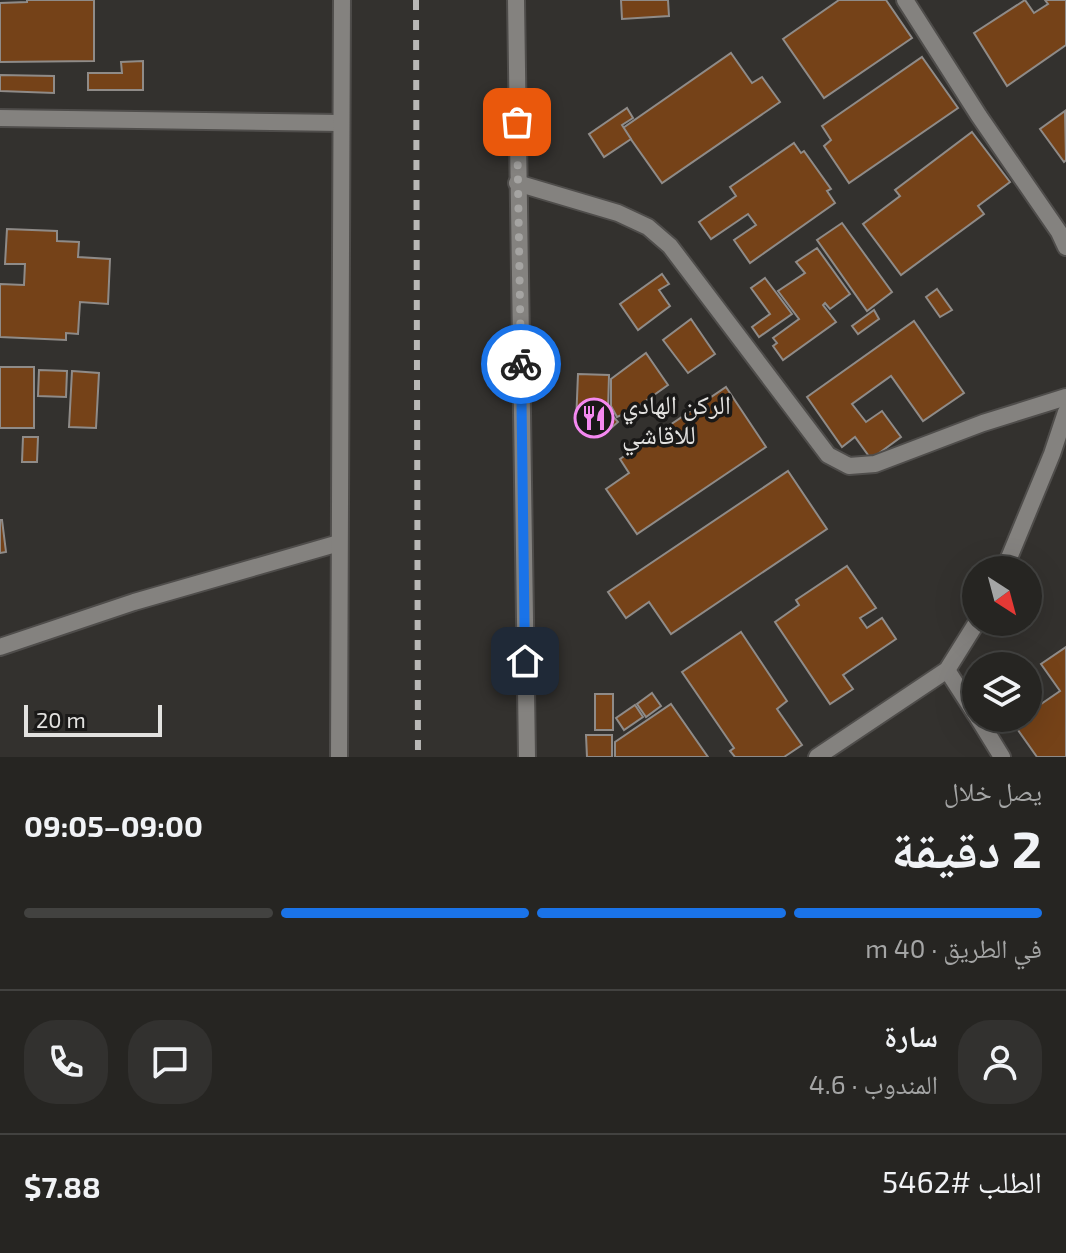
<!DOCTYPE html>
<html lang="ar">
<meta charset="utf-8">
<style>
:root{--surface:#262522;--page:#32312f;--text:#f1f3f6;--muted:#a4a5a5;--line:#424240;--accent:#1a73e8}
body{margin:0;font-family:"Exo 2","Noto Naskh Arabic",sans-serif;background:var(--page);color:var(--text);direction:rtl;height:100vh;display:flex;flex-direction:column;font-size:30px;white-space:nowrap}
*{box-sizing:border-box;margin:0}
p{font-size:26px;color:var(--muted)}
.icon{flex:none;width:44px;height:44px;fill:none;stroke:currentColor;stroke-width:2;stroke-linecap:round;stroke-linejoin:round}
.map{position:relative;height:757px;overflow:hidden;direction:ltr}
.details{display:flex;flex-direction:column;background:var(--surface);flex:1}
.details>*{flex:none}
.needle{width:52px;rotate:144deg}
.buttons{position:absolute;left:962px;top:556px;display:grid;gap:16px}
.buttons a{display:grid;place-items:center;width:80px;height:80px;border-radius:50%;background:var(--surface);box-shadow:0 8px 32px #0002,0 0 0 2px var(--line);font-size:40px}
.scale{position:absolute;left:24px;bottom:20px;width:138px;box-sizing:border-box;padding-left:8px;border:4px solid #e3e2e0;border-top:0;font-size:22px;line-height:28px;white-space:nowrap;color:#e3e2e0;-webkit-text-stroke:6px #1a1918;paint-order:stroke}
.pin{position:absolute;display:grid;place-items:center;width:68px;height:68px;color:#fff;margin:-34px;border-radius:16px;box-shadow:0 4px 12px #0006}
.courier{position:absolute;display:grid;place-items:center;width:80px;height:80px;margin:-40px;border:6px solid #1a73e8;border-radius:50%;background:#fff;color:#222;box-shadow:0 2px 10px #0007}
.headline em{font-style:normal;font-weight:700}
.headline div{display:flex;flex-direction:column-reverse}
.headline{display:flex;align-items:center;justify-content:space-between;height:136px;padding:0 24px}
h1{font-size:52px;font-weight:700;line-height:60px}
.bar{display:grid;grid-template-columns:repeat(4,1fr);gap:12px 8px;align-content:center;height:96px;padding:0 24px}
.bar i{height:10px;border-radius:6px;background:var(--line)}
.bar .selected{background:var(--accent)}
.bar p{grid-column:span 4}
.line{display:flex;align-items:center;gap:20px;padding:0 24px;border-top:2px solid var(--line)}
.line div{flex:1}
.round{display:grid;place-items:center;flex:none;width:84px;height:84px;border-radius:32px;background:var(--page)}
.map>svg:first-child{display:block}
</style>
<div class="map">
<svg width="1066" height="757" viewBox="0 0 1066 757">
<rect width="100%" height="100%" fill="#33312e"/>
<!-- building -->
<g fill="#754218" stroke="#8f8b88" stroke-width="2">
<path d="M 27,0 L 94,0 L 94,61 L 0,62 L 0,3 L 27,2 Z"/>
<path d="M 621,0 L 668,0 L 669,16 L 622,19 Z"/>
<path d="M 839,0 L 886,0 L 912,38 L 824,98 L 783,39 Z"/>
<path d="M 1025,0 L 1034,13 L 1048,4 L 1045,0 L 1066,0 L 1066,45 L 1007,86 L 974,33 Z"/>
<path d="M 731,53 L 752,83 L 762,77 L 780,102 L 662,183 L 623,128 Z"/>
<path d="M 922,57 L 958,108 L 849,183 L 824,146 L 831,140 L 822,126 Z"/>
<path d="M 143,61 L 143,90 L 88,90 L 88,73 L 122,73 L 121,62 Z"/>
<path d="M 0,75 L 54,76 L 54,93 L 0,91 Z"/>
<path d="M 627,108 L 633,118 L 622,125 L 631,139 L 604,157 L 589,134 Z"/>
<path d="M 1065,111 L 1066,160 L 1064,162 L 1040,129 Z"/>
<path d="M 972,132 L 1010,182 L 978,206 L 984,214 L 901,275 L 863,224 L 900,196 L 895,190 Z"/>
<path d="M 794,143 L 801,153 L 804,151 L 831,189 L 827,191 L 835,203 L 750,263 L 734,240 L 756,225 L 748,214 L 711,239 L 699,222 L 736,196 L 730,187 Z"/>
<path d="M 842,223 L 892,292 L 867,311 L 817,240 Z"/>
<path d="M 7,229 L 57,231 L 57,241 L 79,242 L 78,257 L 110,259 L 108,304 L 80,302 L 78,334 L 66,333 L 66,340 L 0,337 L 0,284 L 24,285 L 25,264 L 5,264 Z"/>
<path d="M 817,248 L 850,294 L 830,309 L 825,303 L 823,305 L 836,322 L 783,360 L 773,346 L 777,343 L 773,338 L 799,319 L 778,291 L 805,273 L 796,262 Z"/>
<path d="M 662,274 L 669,284 L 659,290 L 670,306 L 638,330 L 620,304 Z"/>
<path d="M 765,278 L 792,314 L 759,337 L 752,327 L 770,314 L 751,288 Z"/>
<path d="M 937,289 L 952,310 L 940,317 L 926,297 Z"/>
<path d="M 874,310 L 879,319 L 858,334 L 852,326 Z"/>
<path d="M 691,319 L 715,354 L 688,373 L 663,340 Z"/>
<path d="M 914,321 L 964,393 L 923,421 L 891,376 L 852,404 L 866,422 L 882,411 L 901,437 L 871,459 L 855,437 L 842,447 L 807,397 Z"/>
<path d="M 646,353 L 668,385 L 633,410 L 617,417 L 611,406 L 611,379 Z"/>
<rect x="0" y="367" width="34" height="61"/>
<path d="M 39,370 L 67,371 L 66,397 L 38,396 Z"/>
<path d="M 72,371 L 99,373 L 96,428 L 69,427 Z"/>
<path d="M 578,374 L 609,375 L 608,411 L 618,422 L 610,429 L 576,423 Z"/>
<path d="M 726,387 L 766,447 L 637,534 L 606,489 L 629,473 L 620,459 Z"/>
<path d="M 23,437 L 38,437 L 37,462 L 22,462 Z"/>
<path d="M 788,471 L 827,529 L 671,634 L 649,602 L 626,618 L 608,592 Z"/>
<path d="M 0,520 L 2,520 L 6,552 L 0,553 Z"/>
<path d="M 847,566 L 876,608 L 860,618 L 867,628 L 882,618 L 896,639 L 843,675 L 853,689 L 830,704 L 775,622 L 799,605 L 796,600 Z"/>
<path d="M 741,632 L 787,701 L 777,709 L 802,745 L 784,757 L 735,757 L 730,751 L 734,748 L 682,672 Z"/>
<path d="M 1066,647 L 1066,757 L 1037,757 L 1013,723 L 1021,718 L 1028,718 L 1028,713 L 1060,691 L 1041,664 Z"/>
<path d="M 652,693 L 661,706 L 646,717 L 637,704 Z"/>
<rect x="595" y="694" width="18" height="36"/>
<path d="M 671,704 L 708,757 L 615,757 L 615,742 Z"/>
<path d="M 635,705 L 643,717 L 624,730 L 616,718 Z"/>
<path d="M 586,735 L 612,735 L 612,757 L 587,757 Z"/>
</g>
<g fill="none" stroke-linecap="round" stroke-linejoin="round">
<defs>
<g id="minor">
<path d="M 516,0 L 527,757"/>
<path d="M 905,0 L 979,116 L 1059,232 L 1066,247"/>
<path d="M 0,118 L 341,123"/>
<path d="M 517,183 L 618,213 L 648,227 L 670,246 L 828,455 L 849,466 L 875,464 L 983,423 L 1066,397"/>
<path d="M 1004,570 L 1052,454 L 1066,412"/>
<path d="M 0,647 L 134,602 L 339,543"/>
<path d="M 947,670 L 976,715"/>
<path d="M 978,718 L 1002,757"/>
<path d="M 817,757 L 947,670 L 977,622"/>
</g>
<path id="tertiary" d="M 339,757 L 342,0"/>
</defs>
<!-- minor casing -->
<use href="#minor" stroke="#4f4d4b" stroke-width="20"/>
<!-- tertiary casing -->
<use href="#tertiary" stroke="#4f4d4b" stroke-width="20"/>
<!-- minor -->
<use href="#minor" stroke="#84827f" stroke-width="16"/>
<!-- tertiary -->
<use href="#tertiary" stroke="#84827f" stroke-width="16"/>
<!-- rail -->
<path stroke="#b9b8b6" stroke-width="6" stroke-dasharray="10 10" stroke-linecap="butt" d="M 416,0 L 418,757"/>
</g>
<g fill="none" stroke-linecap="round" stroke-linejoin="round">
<!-- done -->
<path stroke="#a5a4a2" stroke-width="8" stroke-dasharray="0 14.4" d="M 517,122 L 521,364"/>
<!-- route -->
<path stroke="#1a73e8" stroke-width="10" d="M 521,364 L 525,661"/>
</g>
<!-- icons -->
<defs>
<symbol id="restaurant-ring" viewBox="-11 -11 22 22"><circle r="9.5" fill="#1a1918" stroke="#f489f0" stroke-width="1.5"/><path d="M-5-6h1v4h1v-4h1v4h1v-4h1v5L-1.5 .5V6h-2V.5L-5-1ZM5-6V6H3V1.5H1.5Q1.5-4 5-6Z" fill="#f489f0"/></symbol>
</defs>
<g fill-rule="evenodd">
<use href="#restaurant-ring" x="572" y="396" width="44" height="44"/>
</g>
<g text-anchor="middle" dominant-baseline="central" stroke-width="7" stroke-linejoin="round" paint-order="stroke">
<!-- poi labels -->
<g font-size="26" fill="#e3e2e0" stroke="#1a1918" text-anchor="start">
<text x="622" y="403">الركن الهادي<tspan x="622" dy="30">للاقاشي</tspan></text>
</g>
</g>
</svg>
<div class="buttons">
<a><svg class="needle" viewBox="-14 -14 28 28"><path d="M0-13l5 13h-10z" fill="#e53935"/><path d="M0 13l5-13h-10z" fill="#a4a5a5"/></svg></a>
<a><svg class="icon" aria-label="layers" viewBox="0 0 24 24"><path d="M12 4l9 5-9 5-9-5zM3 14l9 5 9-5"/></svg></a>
</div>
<div class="scale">20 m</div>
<div class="pin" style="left:517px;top:122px;background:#ea580c"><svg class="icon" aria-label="bag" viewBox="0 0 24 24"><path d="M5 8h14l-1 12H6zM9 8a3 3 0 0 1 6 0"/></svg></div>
<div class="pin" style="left:525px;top:661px;background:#1f2937"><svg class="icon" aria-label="home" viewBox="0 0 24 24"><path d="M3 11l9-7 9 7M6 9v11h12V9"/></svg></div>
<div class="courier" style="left:521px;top:364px"><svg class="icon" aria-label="bike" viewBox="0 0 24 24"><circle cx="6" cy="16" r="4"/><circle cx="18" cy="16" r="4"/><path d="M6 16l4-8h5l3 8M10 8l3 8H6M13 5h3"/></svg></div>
</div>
<section class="details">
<div class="headline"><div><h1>2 دقيقة</h1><p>يصل خلال</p></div><em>09:00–09:05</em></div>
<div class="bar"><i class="selected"></i><i class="selected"></i><i class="selected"></i><i></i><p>في الطريق · 40 m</p></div>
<div class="line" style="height:144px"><a class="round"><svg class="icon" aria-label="person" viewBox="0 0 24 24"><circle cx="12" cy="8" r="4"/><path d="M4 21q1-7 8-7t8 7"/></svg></a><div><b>سارة</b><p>المندوب · 4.6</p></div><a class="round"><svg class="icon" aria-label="chat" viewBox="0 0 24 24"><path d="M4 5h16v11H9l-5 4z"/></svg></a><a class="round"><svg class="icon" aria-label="phone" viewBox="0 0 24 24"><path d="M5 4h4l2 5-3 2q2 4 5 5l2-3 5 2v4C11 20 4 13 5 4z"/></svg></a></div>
<div class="line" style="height:104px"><div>الطلب #5462</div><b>$7.88</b></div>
</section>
